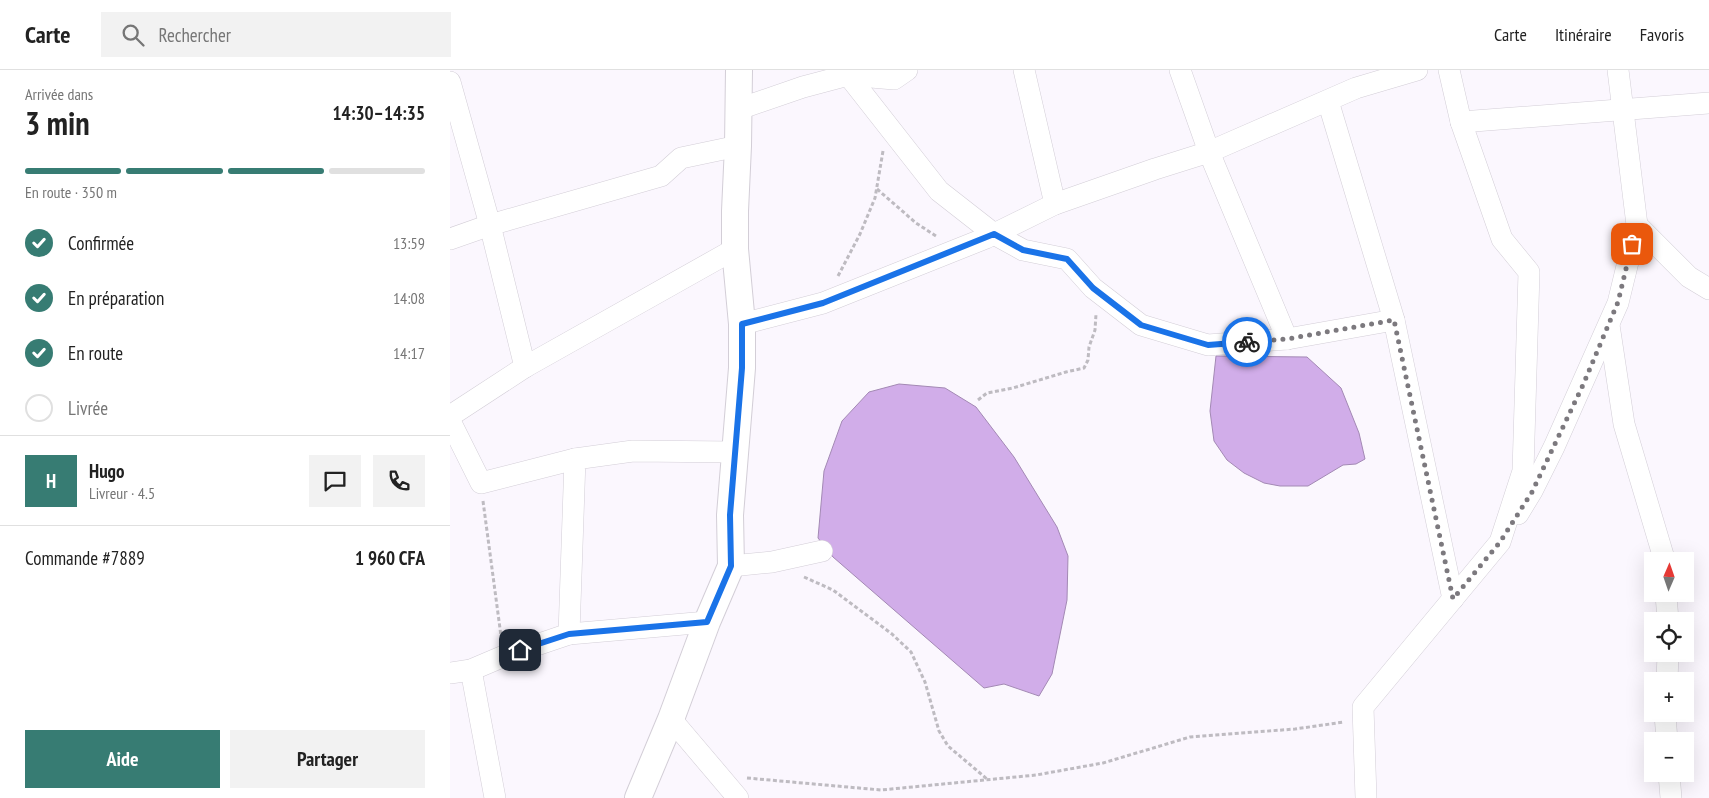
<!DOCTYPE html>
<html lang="fr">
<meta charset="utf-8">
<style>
:root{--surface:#fff;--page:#f2f2f2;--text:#222;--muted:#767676;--line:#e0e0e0;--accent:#377c73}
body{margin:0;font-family:"PT Sans Narrow",sans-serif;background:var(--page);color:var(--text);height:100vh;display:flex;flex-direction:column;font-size:19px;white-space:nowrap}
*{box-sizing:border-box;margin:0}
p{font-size:16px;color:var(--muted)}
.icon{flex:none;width:28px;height:28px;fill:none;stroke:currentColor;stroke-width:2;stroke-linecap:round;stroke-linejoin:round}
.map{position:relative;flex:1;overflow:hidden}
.drawer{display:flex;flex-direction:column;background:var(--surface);width:450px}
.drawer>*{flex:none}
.needle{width:32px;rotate:2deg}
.tools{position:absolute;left:1194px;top:482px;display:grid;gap:10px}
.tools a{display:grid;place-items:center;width:50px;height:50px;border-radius:0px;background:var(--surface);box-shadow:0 5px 20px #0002;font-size:25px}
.pin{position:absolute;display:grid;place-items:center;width:42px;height:42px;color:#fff;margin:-21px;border-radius:10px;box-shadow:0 2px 8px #0006}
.courier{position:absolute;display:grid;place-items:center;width:50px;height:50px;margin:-25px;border:4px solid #1a73e8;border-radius:50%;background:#fff;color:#222;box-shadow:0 1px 6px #0007}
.summary em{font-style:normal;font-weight:700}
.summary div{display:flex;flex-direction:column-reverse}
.summary{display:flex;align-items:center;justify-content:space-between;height:85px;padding:0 25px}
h1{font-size:32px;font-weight:700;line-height:38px}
.bar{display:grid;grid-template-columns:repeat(4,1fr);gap:8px 5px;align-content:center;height:60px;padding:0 25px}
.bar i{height:6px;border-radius:4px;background:var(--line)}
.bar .current{background:var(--accent)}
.bar p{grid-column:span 4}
.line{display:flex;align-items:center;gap:12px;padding:0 25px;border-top:1px solid var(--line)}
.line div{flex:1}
.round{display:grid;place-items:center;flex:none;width:52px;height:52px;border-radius:0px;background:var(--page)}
ol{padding:0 25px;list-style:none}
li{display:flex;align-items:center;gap:15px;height:55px}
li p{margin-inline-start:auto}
li .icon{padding:5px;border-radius:50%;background:var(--accent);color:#fff;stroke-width:4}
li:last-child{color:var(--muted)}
li i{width:28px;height:28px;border:2px solid var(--line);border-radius:50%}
.cta{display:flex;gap:10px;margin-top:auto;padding:10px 25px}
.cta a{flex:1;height:58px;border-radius:0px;background:var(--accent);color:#fff;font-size:20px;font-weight:700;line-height:58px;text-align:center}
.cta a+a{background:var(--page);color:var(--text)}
header{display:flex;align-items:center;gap:30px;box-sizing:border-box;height:70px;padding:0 25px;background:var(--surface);border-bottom:1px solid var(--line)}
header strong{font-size:24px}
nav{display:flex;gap:28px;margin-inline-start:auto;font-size:18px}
.search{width:350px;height:45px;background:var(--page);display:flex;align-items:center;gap:12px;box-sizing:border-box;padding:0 18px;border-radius:0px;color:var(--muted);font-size:19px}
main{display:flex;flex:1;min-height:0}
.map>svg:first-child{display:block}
</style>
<header>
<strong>Carte</strong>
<div class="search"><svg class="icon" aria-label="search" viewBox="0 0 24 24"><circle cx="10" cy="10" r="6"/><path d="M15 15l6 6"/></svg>Rechercher</div>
<nav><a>Carte</a><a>Itinéraire</a><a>Favoris</a></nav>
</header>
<main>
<section class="drawer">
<div class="summary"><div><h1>3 min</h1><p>Arrivée dans</p></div><em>14:30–14:35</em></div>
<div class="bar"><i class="current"></i><i class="current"></i><i class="current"></i><i></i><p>En route · 350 m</p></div>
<ol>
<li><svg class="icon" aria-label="check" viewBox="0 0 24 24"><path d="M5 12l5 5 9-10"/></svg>Confirmée<p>13:59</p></li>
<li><svg class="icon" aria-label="check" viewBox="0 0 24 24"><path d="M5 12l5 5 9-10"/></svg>En préparation<p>14:08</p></li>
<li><svg class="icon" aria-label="check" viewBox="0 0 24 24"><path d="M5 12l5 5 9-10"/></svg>En route<p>14:17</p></li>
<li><i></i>Livrée</li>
</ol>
<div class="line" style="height:90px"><b class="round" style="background:var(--accent);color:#fff">H</b><div><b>Hugo</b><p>Livreur · 4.5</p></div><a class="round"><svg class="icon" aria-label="chat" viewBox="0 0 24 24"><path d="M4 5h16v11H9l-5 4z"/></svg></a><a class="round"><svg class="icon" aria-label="phone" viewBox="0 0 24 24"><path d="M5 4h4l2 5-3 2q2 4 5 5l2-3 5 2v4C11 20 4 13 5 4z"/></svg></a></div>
<div class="line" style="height:65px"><div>Commande #7889</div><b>1 960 CFA</b></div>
<div class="cta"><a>Aide</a><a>Partager</a></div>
</section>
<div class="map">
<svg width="1259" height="728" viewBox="0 0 1259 728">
<rect width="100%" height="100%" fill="#fbf7fe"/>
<!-- water -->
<g fill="#d1ade9" stroke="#a389b4">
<path d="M 766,286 L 857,287 L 891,318 L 909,363 L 915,389 L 906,394 L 893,395 L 858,416 L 830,416 L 814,413 L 794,403 L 777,390 L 764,371 L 760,341 Z"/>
<path d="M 449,314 L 495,318 L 526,337 L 564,387 L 607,457 L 618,486 L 617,530 L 602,604 L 589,626 L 554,614 L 534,618 L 383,487 L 368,468 L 374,401 L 392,351 L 419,322 Z"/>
</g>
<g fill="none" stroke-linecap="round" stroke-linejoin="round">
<defs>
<g id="minor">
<path d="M 574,0 L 605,134"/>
<path d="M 730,0 L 759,82 L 837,269"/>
<path d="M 398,5 L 444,9 L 457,0"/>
<path d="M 0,12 L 40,155 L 75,297"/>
<path d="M 878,31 L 944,250 L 1003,529"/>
<path d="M 289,39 L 353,17 L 398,5 L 489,121 L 544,164 L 573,180 L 617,189 L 643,218 L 691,255 L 758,275 L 837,269 L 944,250"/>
<path d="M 1011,52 L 1259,33"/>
<path d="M 1187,155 L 1239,207 L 1259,219"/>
<path d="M 0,169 L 40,155 L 211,106 L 231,88 L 288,76"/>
<path d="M 292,254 L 373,233 L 536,168 L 605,134 L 705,99 L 759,82 L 906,18 L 967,0"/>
<path d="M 1159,255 L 1174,354 L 1213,485 L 1213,491"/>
<path d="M 0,346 L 75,297 L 285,179"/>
<path d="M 0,351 L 31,413 L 125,389"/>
<path d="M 1068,444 L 1082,421 L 1104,377 L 1168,233 L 1187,155 L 1168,0"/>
<path d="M 281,496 L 322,492 L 372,481"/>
<path d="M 1216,524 L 1218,551"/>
<path d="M 119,564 L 257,552"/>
<path d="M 21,600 L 45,728"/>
<path d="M 0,603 L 21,600 L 54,586 L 119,564 L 125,389 L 183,381 L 284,382"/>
<path d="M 1217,611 L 1218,584"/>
<path d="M 1215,644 L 1217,671"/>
<path d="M 221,649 L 288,728"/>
<path d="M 1219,704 L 1221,728"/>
<path d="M 916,728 L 913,637 L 1050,472 L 1073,401 L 1079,202 L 1052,169 L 1011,52 L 999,0"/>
</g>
<path id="tertiary" d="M 188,728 L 221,649 L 257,552 L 281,496 L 280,445 L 292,298 L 292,254 L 285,179 L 285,141 L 288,76 L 289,0"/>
</defs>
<!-- minor casing -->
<use href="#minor" stroke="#d3ced7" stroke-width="22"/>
<!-- tertiary casing -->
<use href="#tertiary" stroke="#d3ced7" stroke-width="28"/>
<!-- path -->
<g stroke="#bebbc1" stroke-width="3" stroke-dasharray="4 2.5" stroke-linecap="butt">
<path d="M 427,119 L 466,153 L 486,166"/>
<path d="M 388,206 L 410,164 L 425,128 L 433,81"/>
<path d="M 528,330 L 537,323 L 563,318 L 616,302 L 634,298 L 638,290 L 639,277 L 645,260 L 646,244"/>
<path d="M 33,431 L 51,566"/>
<path d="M 354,507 L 383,520 L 442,564 L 461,582 L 475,612 L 489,661 L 498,676 L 537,709"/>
<path d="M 297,708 L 431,720 L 586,705 L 653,693 L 740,667 L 845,659 L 894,652"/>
</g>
<!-- minor -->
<use href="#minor" stroke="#fff" stroke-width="21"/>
<!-- tertiary -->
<use href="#tertiary" stroke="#fff" stroke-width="26"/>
</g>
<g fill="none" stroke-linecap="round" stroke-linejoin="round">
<!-- done -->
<path stroke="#7c797e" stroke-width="5" stroke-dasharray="0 9" d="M 797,272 L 837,269 L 944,250 L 1003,529 L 1050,472 L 1082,422 L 1133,315 L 1168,232 L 1182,174"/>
<!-- route -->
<path stroke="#1a73e8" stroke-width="6" d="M 70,580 L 119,564 L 257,552 L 281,496 L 280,445 L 292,298 L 292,254 L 373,233 L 544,164 L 573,180 L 617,189 L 643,218 L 691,255 L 758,275 L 797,272"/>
</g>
</svg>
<div class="tools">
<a><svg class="needle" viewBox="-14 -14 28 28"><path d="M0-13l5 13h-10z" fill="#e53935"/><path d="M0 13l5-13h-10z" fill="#767676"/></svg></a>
<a><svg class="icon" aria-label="locate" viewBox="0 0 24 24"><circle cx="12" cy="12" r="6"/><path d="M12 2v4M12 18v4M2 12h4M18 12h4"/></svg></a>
<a>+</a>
<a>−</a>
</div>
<div class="pin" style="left:1182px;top:174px;background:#ea580c"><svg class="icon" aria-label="bag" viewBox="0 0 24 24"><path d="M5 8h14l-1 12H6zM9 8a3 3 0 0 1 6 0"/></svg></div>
<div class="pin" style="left:70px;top:580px;background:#1f2937"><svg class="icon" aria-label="home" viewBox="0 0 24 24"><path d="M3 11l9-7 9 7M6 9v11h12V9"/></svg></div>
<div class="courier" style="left:797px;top:272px"><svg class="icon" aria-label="bike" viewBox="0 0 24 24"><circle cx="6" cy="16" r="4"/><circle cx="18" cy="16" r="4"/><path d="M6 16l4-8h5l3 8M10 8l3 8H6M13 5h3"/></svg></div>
</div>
</main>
